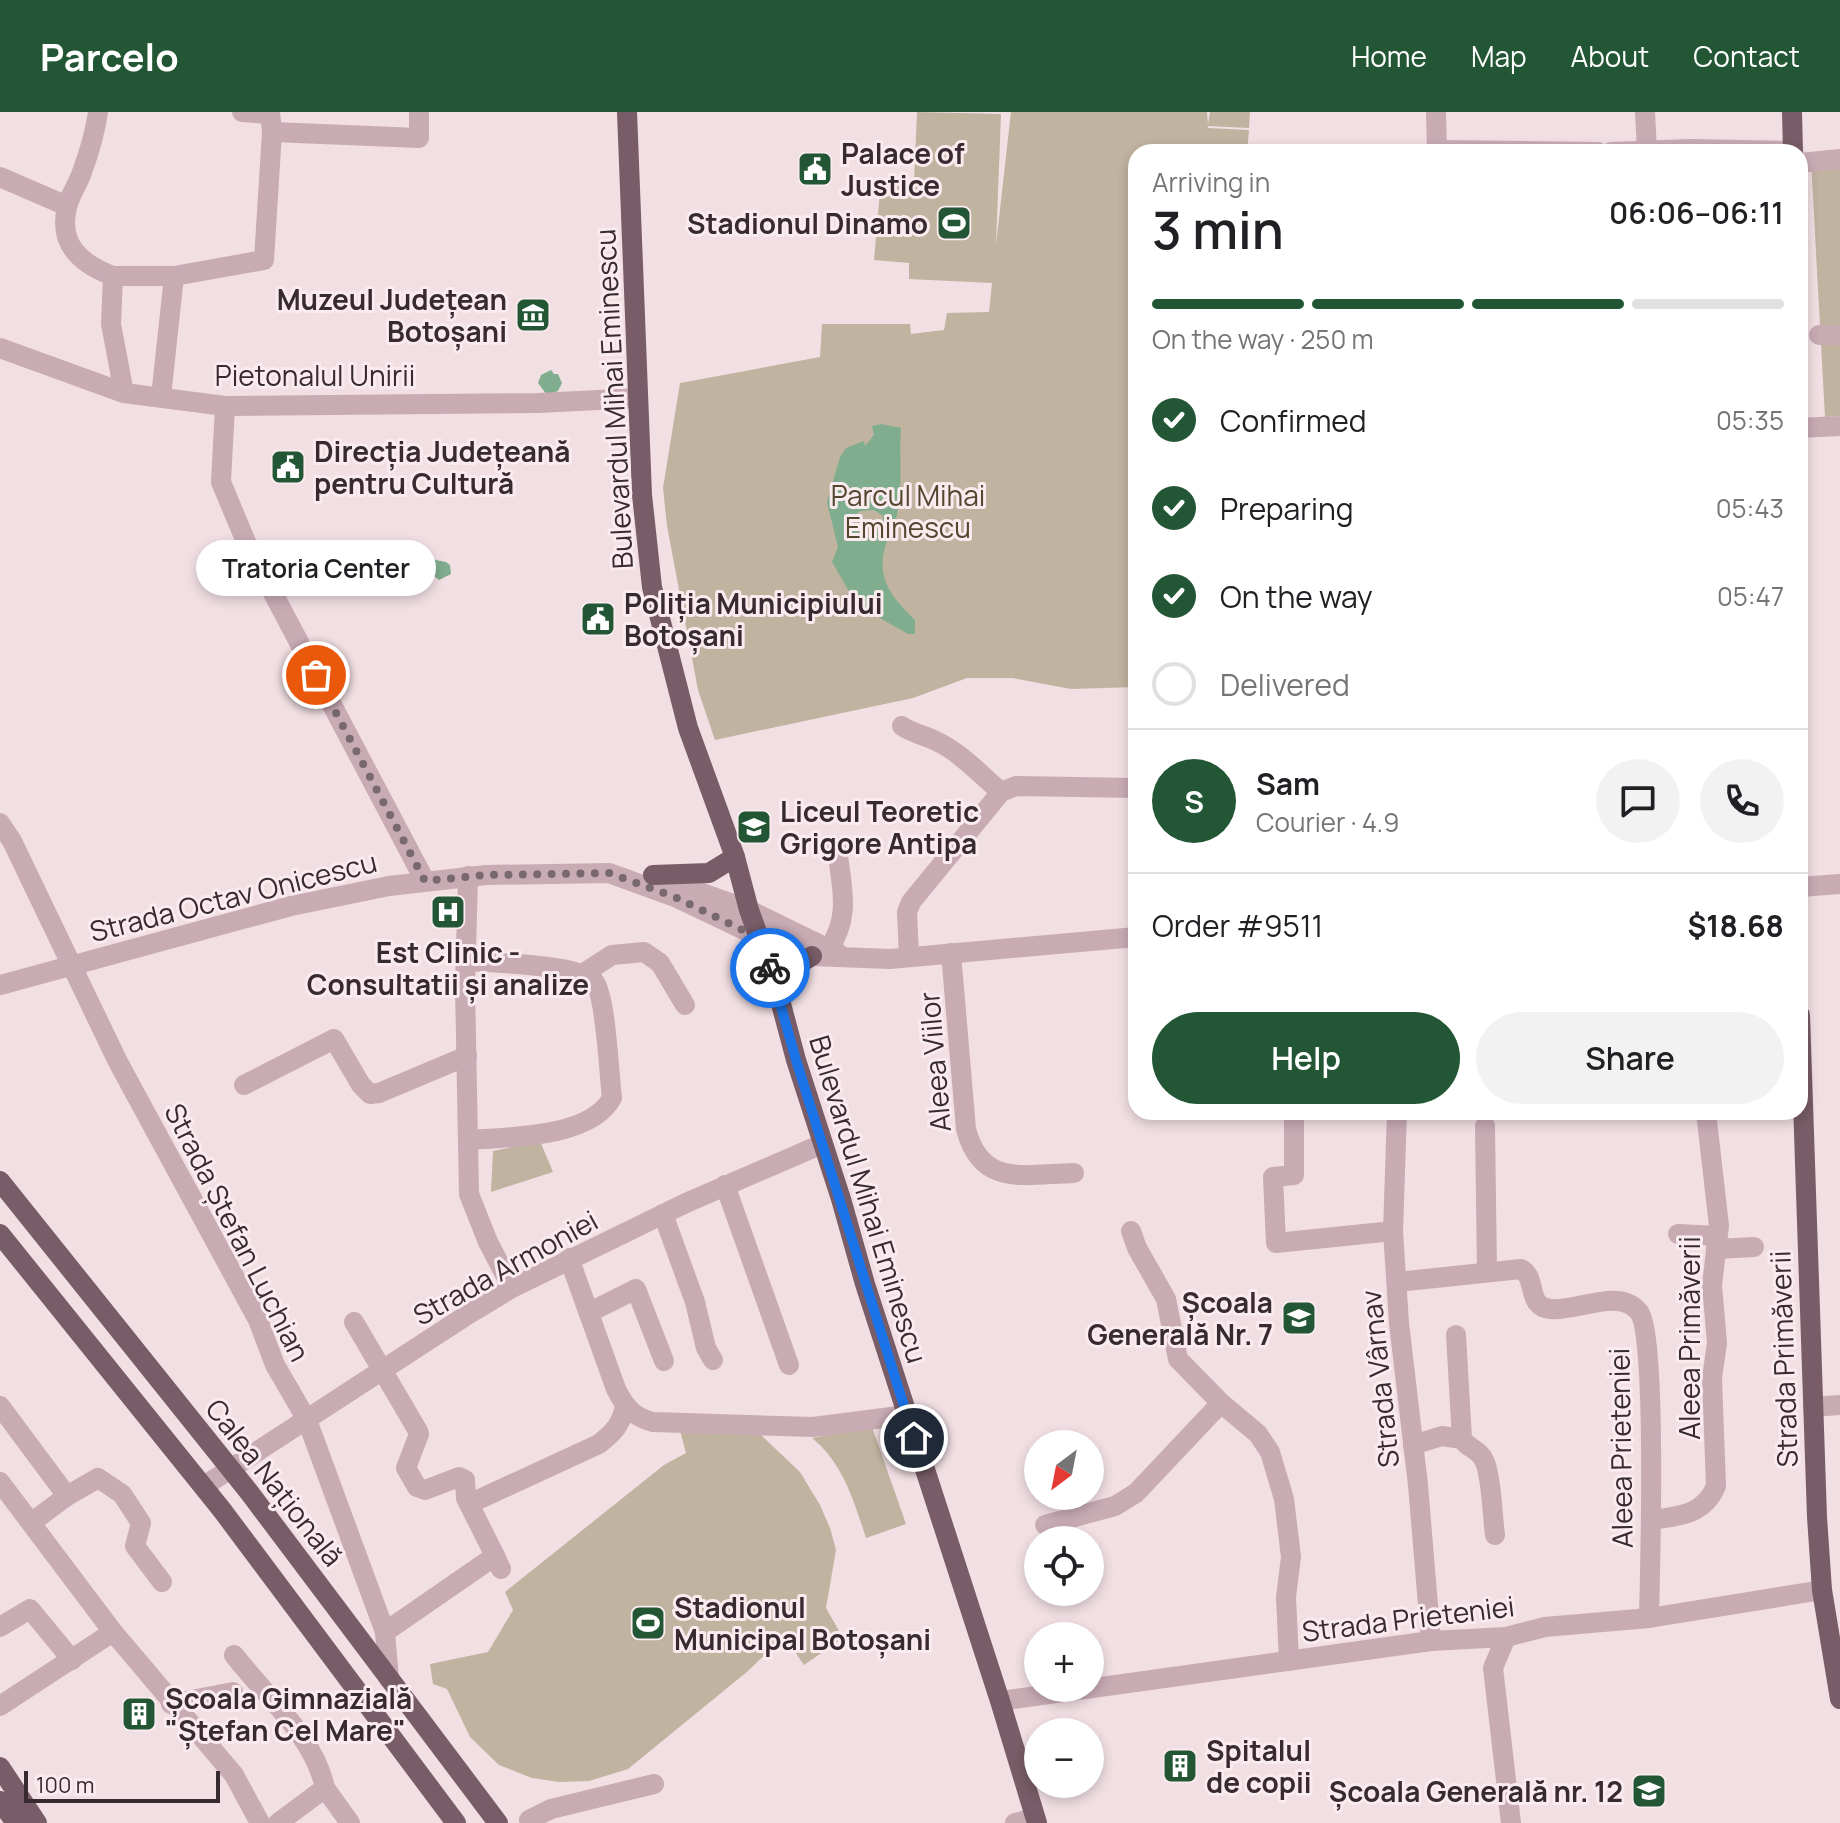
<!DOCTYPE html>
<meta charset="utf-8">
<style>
:root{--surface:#fff;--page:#f2f2f2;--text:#202124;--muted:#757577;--line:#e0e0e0;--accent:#225634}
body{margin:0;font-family:Manrope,sans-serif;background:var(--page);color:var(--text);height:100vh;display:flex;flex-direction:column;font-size:30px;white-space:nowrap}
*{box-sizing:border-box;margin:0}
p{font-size:26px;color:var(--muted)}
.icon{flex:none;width:44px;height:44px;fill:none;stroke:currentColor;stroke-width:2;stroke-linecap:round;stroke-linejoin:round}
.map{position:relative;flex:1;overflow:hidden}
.drawer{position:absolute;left:1128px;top:32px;width:680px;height:976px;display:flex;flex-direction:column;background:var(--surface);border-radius:24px;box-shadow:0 4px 12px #0003}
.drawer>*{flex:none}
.needle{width:52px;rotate:212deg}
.fabs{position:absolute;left:1024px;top:1318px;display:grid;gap:16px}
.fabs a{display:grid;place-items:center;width:80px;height:80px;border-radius:50%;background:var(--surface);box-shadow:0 4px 12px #0003;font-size:40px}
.scale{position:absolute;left:24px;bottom:20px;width:196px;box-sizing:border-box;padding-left:8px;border:4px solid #372a30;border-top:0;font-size:22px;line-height:28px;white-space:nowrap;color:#372a30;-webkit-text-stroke:6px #f9ebee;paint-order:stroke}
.pin{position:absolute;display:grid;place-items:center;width:68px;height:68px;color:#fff;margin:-34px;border:4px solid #fff;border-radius:50%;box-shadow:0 2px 8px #0007}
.courier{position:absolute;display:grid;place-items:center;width:80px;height:80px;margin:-40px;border:6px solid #1a73e8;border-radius:50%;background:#fff;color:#222;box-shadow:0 2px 10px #0007}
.bubble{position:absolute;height:56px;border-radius:28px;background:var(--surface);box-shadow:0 4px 12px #0003;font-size:26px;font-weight:600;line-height:56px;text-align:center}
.summary em{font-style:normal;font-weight:600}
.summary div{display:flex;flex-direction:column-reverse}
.summary{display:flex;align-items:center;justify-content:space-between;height:136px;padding:0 24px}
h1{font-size:52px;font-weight:600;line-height:60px}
.bar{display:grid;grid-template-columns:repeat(4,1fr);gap:12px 8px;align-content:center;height:96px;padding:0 24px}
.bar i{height:10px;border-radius:6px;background:var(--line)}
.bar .selected{background:var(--accent)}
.bar p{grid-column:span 4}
.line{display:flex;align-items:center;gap:20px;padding:0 24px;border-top:2px solid var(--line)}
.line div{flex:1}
.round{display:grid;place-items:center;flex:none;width:84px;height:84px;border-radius:42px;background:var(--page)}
ol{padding:0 24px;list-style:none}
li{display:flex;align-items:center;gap:24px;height:88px}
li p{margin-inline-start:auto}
li .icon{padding:8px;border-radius:50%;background:var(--accent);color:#fff;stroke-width:4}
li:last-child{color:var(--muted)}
li i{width:44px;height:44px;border:4px solid var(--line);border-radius:50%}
.action{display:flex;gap:16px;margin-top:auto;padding:16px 24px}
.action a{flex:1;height:92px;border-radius:48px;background:var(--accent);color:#fff;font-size:32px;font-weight:600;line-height:92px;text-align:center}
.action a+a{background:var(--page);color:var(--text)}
header{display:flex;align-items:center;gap:48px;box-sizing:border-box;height:112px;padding:0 40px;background:var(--accent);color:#fff}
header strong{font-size:38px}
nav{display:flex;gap:44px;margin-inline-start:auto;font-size:28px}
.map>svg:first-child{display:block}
</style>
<header>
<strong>Parcelo</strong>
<nav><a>Home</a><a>Map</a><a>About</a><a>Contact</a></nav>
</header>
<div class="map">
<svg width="1840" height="1711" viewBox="0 0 1840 1711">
<rect width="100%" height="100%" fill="#f1dfe3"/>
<!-- green -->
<g fill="#c0b3a0">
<path d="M 917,0 L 1001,2 L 996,133 L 1011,0 L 1207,0 L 1208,12 L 1210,0 L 1250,0 L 1249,16 L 1208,14 L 1208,16 L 1249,18 L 1247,40 L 1136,40 L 1136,575 L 1071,577 L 1012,566 L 967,566 L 913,586 L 715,628 L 698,578 L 667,414 L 663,376 L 680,271 L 820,245 L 822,212 L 910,212 L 911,222 L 944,218 L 947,201 L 989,200 L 992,171 L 909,167 L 909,151 L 874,148 L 881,67 L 914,70 Z"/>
<path d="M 1811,48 L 1840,48 L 1840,304 L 1825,305 Z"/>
<path d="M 540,1029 L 553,1060 L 491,1080 L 493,1039 Z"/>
<path d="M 677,1307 L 761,1323 L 800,1360 L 820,1393 L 830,1416 L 836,1438 L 826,1496 L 843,1526 L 804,1553 L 784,1524 L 748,1559 L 628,1657 L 589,1669 L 559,1670 L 532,1666 L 499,1653 L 470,1625 L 447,1577 L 433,1572 L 430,1552 L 488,1540 L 513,1498 L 505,1480 L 664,1353 L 686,1341 Z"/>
<path d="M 872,1315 L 906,1412 L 866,1426 C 854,1389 843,1351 812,1326 Z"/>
</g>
<!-- water -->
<g fill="#80ad8e" fill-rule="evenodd">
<path d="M 551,258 L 554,262 L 558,262 L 562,271 L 558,279 L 547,283 L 538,271 L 541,263 Z"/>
<path d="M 881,312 L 901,316 C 899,343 903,378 897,403 C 895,413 889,422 886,432 C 875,466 892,486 915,508 L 915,522 L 908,522 L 857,493 L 832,450 L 838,435 L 827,390 L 840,345 L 846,336 L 864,329 L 865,334 L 874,323 L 872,314 ZM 874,398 L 883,404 L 883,410 L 891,411 L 883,412 L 871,427 L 852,416 L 852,406 L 860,399 Z"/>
<path d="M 414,433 L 424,435 L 431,447 L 446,450 L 450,453 L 451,462 L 439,468 L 427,458 L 420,465 L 412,462 L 410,441 Z"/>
</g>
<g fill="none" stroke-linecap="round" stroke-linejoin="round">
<!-- minor -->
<g stroke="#c9abb4" stroke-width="20">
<path d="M 98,0 C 95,21 89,41 82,60 C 78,72 70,83 67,95 C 58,133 81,152 113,164 L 111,212 L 124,281"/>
<path d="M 242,0 L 270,2"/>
<path d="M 1436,0 L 1437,40"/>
<path d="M 1645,0 L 1647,39"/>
<path d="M 272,20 L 419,26 L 419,0"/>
<path d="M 1437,38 L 1598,40"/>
<path d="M 1611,40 L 1691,37 L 1793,39"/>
<path d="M 1800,51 L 1840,47"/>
<path d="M 0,65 L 67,94"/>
<path d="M 113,164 L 174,164 L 264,148 L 272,20 L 270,0"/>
<path d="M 1819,223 L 1840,223"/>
<path d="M 0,236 L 124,281 L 225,294 L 538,291 L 638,286"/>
<path d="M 161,285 L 174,164"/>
<path d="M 225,294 L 221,370 L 246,430 L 425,769"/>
<path d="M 1800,316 L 1840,314"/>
<path d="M 902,614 C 913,622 925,623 936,629 C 960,640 981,663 1001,680"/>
<path d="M 0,711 L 12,729 L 118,950 L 258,1208 L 275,1253 L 307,1308 L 385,1520 L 389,1567"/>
<path d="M 468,764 L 465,874 L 469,1082 L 488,1130 L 512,1176"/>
<path d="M 666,768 L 749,798 L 839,842"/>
<path d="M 1800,775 L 1840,772"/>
<path d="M 828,838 C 852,804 841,774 837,735"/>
<path d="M 951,841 L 966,1017 C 981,1076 1025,1062 1074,1061"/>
<path d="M 909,845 L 907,800 L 911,790 L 1001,680 L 1016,674 L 1136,676"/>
<path d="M 467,849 C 493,851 579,852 594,869 C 606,883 609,963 612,986 C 590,1026 510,1025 468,1028"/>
<path d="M 584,861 L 612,843 L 644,840 L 660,851 L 685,893"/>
<path d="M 0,873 L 291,794 L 389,774 L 486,763 L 609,761 L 675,785 L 780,835 L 812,844 L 890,847 L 1136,825"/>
<path d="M 244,973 L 334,927 L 361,973 L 370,982 L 379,981 L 467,944"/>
<path d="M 1294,1000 L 1294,1063 L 1273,1065 L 1276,1131 L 1393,1119"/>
<path d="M 1397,1000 L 1393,1119 L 1399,1211 L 1418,1373 L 1431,1529"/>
<path d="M 1485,1014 L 1487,1160"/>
<path d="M 725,1073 L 789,1253"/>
<path d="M 663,1102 L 695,1190 L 706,1236 L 713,1248"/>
<path d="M 1131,1119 L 1137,1136 L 1166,1187 L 1178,1247 L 1221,1291 L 1258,1322 L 1270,1340 L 1284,1387 L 1291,1445 L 1286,1485 L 1289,1549"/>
<path d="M 1678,1122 L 1717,1124"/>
<path d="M 1716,1137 L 1754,1135"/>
<path d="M 569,1146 L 616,1277 C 625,1295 633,1305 653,1310 L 813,1315 L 907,1303"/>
<path d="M 1397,1170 L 1521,1157 C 1538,1165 1525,1195 1551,1197 C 1576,1200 1619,1175 1639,1200 C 1657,1222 1650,1462 1649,1506"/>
<path d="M 590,1200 L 636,1177 L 664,1249"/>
<path d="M 354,1210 L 418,1319 L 419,1322 L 406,1356 L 417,1375 L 425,1378 L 459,1365 L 465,1368 L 466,1386 L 495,1444"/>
<path d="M 1456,1223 L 1462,1327"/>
<path d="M 0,1294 L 67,1384 L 32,1410"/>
<path d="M 1813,1295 L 1840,1293"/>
<path d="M 1413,1333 L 1442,1324 L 1462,1327 C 1468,1337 1480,1337 1485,1350 C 1492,1369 1492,1401 1495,1423"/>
<path d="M 0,1370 L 113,1520 L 234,1663 L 260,1711"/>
<path d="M 204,1374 L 464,1205 L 512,1176 L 686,1091 L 822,1032"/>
<path d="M 67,1384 L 98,1366 L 122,1382 L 141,1411 L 135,1434 L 162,1470"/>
<path d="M 469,1392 L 599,1332 C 614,1320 621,1313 625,1294"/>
<path d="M 1651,1408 C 1679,1404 1704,1403 1716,1374 L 1712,1266 L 1717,1231 L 1712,1173 L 1719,1114 L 1706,1000"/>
<path d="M 1045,1413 L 1115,1394 L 1136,1381 L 1221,1291"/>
<path d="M 0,1515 L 30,1497 L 72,1548"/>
<path d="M 385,1520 L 495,1444 L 501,1457"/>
<path d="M 1506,1525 L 1493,1556 L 1511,1711"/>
<path d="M 234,1543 C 265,1583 314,1624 325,1676 L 278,1711"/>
<path d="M 1000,1589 L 1431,1529 L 1506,1525 L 1545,1515 L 1649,1506 L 1822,1478"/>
<path d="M 171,1592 L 233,1580"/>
<path d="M 0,1594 L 113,1520"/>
<path d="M 325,1676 L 350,1711"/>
<path d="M 529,1708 L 551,1697 L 654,1672"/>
<path d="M 1015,1711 L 1035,1706"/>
</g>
<!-- major -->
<g stroke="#785c67" stroke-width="20">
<path d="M 627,0 L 642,383 L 652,475 L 688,616 L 735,745 L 749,798 L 776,873 L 796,948 L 841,1087 L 865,1172 L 1000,1589 L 1037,1711"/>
<path d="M 1792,0 L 1793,40"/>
<path d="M 653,763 L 709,761 L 735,745"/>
<path d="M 776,873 L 792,856 L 812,844"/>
<path d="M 1800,903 L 1817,1405 L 1822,1478 L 1840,1587"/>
<path d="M 0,1069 L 249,1380 L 498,1711"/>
<path d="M 0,1122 L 222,1398 L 456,1711"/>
<path d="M 0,1655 L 37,1711"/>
<path d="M 0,1689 L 16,1711"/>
</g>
</g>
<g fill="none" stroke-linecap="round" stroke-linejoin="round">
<!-- done -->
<path stroke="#78696f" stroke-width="8" stroke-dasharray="0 14.4" d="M 316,563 L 425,769 L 486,763 L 609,761 L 675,785 L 759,826 L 770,856"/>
<!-- route -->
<path stroke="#1a73e8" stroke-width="10" d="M 770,856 L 796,948 L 914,1326"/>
</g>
<!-- icons -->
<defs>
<symbol id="civic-square" viewBox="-11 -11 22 22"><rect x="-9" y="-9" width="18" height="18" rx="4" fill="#225634" stroke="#f9ebee"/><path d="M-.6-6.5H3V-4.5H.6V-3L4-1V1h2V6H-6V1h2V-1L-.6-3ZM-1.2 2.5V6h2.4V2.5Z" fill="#fff"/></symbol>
<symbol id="stadium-square" viewBox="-11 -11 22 22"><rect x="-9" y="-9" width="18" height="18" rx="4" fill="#225634" stroke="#f9ebee"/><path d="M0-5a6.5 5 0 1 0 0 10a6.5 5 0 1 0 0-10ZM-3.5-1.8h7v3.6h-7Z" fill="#fff"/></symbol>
<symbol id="museum-square" viewBox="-11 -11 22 22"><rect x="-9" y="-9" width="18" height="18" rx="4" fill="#225634" stroke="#f9ebee"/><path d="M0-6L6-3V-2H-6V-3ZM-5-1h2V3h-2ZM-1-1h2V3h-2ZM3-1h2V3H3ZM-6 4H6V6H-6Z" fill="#fff"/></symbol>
<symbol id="university-square" viewBox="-11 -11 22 22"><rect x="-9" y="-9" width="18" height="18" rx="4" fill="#225634" stroke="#f9ebee"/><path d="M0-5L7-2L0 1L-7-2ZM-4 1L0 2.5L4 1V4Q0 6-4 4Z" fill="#fff"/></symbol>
<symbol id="hospital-square" viewBox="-11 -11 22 22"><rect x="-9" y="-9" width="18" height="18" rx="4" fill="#225634" stroke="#f9ebee"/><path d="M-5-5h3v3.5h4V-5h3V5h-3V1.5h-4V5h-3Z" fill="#fff"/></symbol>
<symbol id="school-square" viewBox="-11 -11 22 22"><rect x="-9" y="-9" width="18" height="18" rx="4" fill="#225634" stroke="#f9ebee"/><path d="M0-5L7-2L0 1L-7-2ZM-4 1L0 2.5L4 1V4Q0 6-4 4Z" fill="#fff"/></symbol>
<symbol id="building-square" viewBox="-11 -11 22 22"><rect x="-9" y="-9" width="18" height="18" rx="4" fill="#225634" stroke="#f9ebee"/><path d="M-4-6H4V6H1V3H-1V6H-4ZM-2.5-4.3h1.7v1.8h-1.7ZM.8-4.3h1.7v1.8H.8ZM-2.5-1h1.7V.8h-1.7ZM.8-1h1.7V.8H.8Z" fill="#fff"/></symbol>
</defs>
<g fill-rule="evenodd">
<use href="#civic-square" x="795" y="37" width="40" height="40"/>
<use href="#stadium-square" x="934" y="91" width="40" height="40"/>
<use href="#museum-square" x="513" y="183" width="40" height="40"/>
<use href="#civic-square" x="268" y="335" width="40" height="40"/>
<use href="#civic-square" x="578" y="487" width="40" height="40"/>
<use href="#university-square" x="734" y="695" width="40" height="40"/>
<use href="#hospital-square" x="428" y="780" width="40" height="40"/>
<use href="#school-square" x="1279" y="1186" width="40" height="40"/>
<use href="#stadium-square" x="628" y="1491" width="40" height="40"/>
<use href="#building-square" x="119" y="1582" width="40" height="40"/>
<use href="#building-square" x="1160" y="1634" width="40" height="40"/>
<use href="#school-square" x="1629" y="1659" width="40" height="40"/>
</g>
<g text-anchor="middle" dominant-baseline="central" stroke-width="6" stroke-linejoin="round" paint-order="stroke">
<!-- poi labels -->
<g font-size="28" font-weight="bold" fill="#372a30" stroke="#f9ebee" text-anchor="start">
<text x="841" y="41">Palace of<tspan x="841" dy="32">Justice</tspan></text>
<text x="928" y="111" text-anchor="end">Stadionul Dinamo</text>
<text x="507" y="187" text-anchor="end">Muzeul Județean<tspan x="507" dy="32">Botoșani</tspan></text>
<text x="314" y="339">Direcția Județeană<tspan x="314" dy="32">pentru Cultură</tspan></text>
<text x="624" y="491">Poliția Municipiului<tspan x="624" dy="32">Botoșani</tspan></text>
<text x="780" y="699">Liceul Teoretic<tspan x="780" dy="32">Grigore Antipa</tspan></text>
<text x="448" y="840" text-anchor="middle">Est Clinic -<tspan x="448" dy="32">Consultatii și analize</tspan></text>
<text x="1273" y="1190" text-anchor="end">Școala<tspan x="1273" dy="32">Generală Nr. 7</tspan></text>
<text x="674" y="1495">Stadionul<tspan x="674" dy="32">Municipal Botoșani</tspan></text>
<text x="165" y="1586">Școala Gimnazială<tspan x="165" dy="32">"Ștefan Cel Mare"</tspan></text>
<text x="1206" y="1638">Spitalul<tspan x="1206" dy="32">de copii</tspan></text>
<text x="1623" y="1679" text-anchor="end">Școala Generală nr. 12</text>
</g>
<!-- street labels -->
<g font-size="28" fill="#372a30" stroke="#f9ebee">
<text x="315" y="263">Pietonalul Unirii</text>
<text transform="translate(613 287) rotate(-93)">Bulevardul Mihai Eminescu</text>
<text transform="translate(233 784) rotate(-14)">Strada Octav Onicescu</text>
<text transform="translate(934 950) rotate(-95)">Aleea Viilor</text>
<text transform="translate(869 1087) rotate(73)">Bulevardul Mihai Eminescu</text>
<text transform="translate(238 1120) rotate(63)">Strada Ștefan Luchian</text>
<text transform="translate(505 1155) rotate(-29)">Strada Armoniei</text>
<text transform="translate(1689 1226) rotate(-90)">Aleea Primăverii</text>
<text transform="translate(1783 1247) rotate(-92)">Strada Primăverii</text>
<text transform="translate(1379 1267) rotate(-96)">Strada Vârnav</text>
<text transform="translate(1620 1336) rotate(-91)">Aleea Prieteniei</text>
<text transform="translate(275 1370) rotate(52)">Calea Națională</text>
<text transform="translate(1408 1506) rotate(-7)">Strada Prieteniei</text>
</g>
<!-- park labels -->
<g font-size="28" fill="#54472f" stroke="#f9ebee">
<text x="908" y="383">Parcul Mihai<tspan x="908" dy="32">Eminescu</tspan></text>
</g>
</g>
</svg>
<div class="fabs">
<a><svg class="needle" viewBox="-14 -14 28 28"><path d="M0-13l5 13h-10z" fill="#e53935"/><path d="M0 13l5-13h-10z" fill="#757577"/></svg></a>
<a><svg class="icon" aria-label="locate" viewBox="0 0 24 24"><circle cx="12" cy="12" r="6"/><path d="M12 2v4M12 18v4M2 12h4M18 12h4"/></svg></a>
<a>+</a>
<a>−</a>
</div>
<div class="scale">100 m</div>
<div class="pin" style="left:316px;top:563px;background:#ea580c"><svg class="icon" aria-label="bag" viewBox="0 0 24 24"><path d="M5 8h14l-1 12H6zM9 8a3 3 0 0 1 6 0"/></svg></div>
<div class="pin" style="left:914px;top:1326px;background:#1f2937"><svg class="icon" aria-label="home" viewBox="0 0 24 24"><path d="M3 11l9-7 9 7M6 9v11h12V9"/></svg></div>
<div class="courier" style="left:770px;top:856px"><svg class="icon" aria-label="bike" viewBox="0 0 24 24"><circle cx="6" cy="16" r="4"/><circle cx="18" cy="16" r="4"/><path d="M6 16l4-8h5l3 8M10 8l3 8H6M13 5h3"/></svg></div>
<div class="bubble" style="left:196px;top:428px;width:240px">Tratoria Center</div>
<section class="drawer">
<div class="summary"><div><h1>3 min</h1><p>Arriving in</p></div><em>06:06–06:11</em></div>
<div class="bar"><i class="selected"></i><i class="selected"></i><i class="selected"></i><i></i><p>On the way · 250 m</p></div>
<ol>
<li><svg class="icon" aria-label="check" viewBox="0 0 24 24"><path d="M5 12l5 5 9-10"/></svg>Confirmed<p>05:35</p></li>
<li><svg class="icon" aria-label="check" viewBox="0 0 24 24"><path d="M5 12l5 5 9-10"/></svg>Preparing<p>05:43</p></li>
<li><svg class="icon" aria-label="check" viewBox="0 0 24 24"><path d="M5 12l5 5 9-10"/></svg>On the way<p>05:47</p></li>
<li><i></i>Delivered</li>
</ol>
<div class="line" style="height:144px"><b class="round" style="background:var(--accent);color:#fff">S</b><div><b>Sam</b><p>Courier · 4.9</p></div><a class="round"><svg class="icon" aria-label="chat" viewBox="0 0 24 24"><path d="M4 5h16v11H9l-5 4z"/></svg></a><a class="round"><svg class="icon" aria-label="phone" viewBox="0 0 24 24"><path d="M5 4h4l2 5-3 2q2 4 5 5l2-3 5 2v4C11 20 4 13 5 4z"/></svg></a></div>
<div class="line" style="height:104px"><div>Order #9511</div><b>$18.68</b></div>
<div class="action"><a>Help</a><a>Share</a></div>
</section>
</div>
